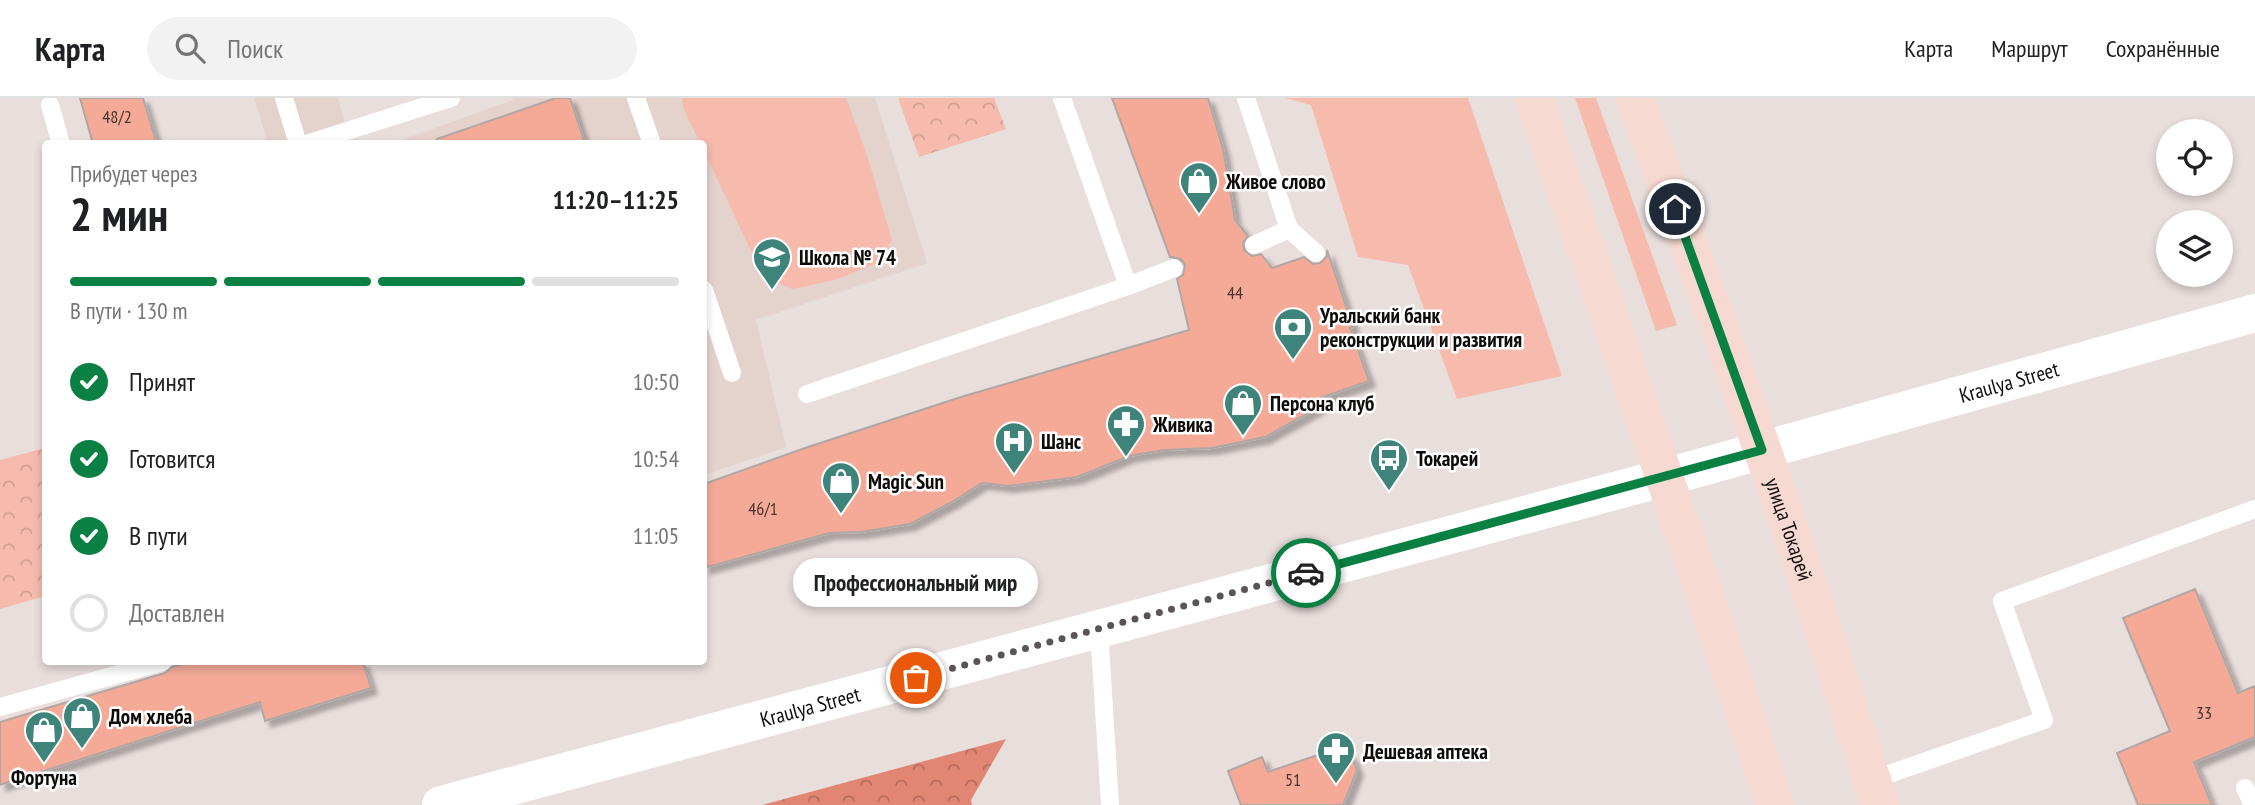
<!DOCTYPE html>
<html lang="ru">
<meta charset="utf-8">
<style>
:root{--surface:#fff;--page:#f2f2f2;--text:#202124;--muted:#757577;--line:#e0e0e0;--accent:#0b8043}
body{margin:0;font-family:"PT Sans Narrow",sans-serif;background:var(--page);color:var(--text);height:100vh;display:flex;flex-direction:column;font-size:26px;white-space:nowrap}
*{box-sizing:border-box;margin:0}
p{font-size:23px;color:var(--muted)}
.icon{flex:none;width:38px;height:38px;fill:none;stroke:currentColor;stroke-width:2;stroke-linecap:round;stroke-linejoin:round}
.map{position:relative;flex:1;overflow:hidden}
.side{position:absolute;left:42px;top:42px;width:665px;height:525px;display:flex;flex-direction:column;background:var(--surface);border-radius:7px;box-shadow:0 4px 10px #0003}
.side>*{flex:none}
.fabs{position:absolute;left:2156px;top:21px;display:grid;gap:14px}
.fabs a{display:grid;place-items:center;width:77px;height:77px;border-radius:50%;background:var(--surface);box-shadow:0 4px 10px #0003;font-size:35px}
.pin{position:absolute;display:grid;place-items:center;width:60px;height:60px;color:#fff;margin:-30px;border:4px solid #fff;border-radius:50%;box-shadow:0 2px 7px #0007}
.courier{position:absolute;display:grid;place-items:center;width:70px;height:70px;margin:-35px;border:5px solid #0b8043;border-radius:50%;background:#fff;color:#222;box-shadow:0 2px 9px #0007}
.bubble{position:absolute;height:49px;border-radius:24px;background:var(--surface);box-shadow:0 4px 10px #0003;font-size:23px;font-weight:700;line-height:49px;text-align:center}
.head em{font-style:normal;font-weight:700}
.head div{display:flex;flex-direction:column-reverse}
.head{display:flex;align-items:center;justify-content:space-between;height:119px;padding:0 28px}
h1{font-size:46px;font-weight:700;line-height:52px}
.bar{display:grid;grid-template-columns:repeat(4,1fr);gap:10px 7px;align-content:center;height:84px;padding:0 28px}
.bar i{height:9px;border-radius:5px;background:var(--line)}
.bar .current{background:var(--accent)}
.bar p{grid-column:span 4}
ol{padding:0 28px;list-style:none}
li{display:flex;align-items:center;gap:21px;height:77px}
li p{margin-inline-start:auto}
li .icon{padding:7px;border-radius:50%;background:var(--accent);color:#fff;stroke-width:4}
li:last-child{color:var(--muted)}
li i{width:38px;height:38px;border:4px solid var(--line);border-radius:50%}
header{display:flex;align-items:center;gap:42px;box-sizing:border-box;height:98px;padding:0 35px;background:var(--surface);border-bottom:2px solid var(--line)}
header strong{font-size:33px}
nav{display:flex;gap:38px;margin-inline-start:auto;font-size:24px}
.search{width:490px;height:63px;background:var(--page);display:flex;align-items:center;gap:18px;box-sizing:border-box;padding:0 24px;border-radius:38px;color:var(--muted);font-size:26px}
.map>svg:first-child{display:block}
</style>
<header>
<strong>Карта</strong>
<div class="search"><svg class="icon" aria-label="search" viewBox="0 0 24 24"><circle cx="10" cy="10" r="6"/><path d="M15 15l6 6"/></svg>Поиск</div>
<nav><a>Карта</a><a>Маршрут</a><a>Сохранённые</a></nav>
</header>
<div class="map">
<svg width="2255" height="707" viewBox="0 0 2255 707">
<defs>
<pattern id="forest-crowns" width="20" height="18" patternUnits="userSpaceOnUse" patternTransform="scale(1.75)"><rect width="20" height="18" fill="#e18672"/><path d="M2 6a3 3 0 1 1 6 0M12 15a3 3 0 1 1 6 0" fill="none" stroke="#b56c5c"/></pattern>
<pattern id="park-crowns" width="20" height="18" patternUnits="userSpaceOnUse" patternTransform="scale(1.75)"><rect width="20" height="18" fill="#f6bbad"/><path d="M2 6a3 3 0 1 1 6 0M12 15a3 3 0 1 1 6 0" fill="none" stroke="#d29f94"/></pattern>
<filter id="shadow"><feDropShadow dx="6" dy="6" stdDeviation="2" flood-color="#0004"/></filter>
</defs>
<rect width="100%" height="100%" fill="#e8dedc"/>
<!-- built -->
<g fill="#e4d2cd">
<path d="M 254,0 L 338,0 L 350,45 L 268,45 Z"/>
<path d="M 513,0 L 875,0 L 927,165 L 756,222 L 786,349 L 704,377 L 704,46 L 391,46 L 513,2 Z"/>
</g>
<!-- green -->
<g fill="#f6bbad">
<path d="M 682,0 L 846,0 L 867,57 L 892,142 L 875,166 L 835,182 L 792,191 L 771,182 L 751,153 L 704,53 L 704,46 L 700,45 L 684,12 Z"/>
<path d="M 1285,0 L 1468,0 L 1562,278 L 1457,301 L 1408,167 L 1358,159 L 1311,7 Z"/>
<path d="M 1575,0 L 1596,0 L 1677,227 L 1656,233 Z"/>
</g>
<!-- forest -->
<path fill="url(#forest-crowns)" d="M 1006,641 L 971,702 L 972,707 L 762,707 Z"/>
<!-- park -->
<g fill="url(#park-crowns)">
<path d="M 898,0 L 994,0 L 1006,31 L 919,59 Z"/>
<path d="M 45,350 L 45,498 L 0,511 L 0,362 Z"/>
</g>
<!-- building -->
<g fill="#f5aa98" stroke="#b0a7a5" stroke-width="2" filter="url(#shadow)">
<path d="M 80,0 L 143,0 L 157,46 L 93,46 Z"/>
<path d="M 556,0 L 570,0 L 585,46 L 438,46 L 437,41 Z"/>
<path d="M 1112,0 L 1208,0 L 1223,51 L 1235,122 L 1248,138 L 1243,145 L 1244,152 L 1252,158 L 1261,156 L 1272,170 L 1304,159 L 1313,166 L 1320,165 L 1327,158 L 1327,152 L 1353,229 L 1350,230 L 1369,283 L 1320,300 L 1319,309 L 1265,339 L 1212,350 L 1164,352 L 1129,358 L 1077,379 L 1009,388 L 982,385 L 952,404 L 910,426 L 861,434 L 829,435 L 704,470 L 704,386 L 805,350 L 961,299 L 1189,232 L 1177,181 L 1183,177 L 1185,167 L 1181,161 L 1170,159 Z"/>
<path d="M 2195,491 L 2238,595 L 2255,588 L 2255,639 L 2194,664 L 2212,707 L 2138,707 L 2117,655 L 2170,633 L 2123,520 Z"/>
<path d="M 190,564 L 363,564 L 371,590 L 265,623 L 260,604 L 0,687 L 0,624 L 165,575 L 172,569 Z"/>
<path d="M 1335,651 L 1351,657 L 1357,672 L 1343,707 L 1241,707 L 1228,673 L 1262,659 L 1268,674 Z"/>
</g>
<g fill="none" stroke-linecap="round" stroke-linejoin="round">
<!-- service -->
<g stroke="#fff" stroke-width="18">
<path d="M 284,0 L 298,46"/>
<path d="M 636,0 L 652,46"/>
<path d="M 1246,0 L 1289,131 L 1316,155"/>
<path d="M 50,7 L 61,46"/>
<path d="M 306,46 L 451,0"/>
<path d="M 1254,147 L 1289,131"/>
<path d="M 1128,188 L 1174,170"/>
<path d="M 704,192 L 732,275"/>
<path d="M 807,296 L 1128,188 L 1062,0"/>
<path d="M 1099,531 L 1110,707"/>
<path d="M 0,609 L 162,564"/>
<path d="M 1872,682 L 2044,622 L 2002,503 L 2255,411"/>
<path d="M 2245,690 L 2253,707"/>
</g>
<!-- secondary -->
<path stroke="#fff" stroke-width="38" id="s1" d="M 441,707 L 1663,380 L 2255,215"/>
<!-- primary -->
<g stroke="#f6d9d1" stroke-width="38">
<path d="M 1534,0 L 1697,474 L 1775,707"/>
<path id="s2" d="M 1635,0 L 1728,253 L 1794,443 L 1880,707"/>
</g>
</g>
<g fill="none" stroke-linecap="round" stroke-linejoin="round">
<!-- done -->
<path stroke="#5a5554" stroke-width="7" stroke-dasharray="0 12.6" d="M 916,580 L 1306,475"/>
<!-- route -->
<path stroke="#0b8043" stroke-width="9" d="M 1306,475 L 1762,352 L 1675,111"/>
</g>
<!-- icons -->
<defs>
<symbol id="shop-pin" viewBox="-11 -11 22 30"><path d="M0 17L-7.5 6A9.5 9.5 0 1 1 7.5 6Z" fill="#3e847a" stroke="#fff"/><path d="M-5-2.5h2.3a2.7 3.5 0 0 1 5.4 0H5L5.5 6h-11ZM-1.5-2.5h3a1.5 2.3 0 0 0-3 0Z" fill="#fff"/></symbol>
<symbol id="school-pin" viewBox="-11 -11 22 30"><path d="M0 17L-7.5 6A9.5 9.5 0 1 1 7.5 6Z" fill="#3e847a" stroke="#fff"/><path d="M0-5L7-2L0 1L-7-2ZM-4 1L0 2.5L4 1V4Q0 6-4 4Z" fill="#fff"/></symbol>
<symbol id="bank-pin" viewBox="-11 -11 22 30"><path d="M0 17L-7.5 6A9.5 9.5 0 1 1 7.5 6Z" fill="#3e847a" stroke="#fff"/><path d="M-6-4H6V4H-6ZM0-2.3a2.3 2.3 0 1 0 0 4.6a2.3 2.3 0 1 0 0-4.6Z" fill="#fff"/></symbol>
<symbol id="pharmacy-pin" viewBox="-11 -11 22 30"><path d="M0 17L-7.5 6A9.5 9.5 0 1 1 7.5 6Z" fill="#3e847a" stroke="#fff"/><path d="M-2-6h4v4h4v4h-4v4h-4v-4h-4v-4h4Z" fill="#fff"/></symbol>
<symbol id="hospital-pin" viewBox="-11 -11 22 30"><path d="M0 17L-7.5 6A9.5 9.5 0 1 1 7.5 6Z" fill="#3e847a" stroke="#fff"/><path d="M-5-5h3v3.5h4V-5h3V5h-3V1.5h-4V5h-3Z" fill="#fff"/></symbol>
<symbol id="bus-pin" viewBox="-11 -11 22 30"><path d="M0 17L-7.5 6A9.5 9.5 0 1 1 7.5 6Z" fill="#3e847a" stroke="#fff"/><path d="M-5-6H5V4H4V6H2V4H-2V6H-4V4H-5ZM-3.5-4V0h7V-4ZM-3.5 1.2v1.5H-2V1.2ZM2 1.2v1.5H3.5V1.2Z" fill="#fff"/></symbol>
</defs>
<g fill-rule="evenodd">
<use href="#shop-pin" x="1177" y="61" width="44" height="60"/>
<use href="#school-pin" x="750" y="137" width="44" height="60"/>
<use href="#bank-pin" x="1271" y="207" width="44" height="60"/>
<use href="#shop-pin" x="1221" y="283" width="44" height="60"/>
<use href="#pharmacy-pin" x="1104" y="304" width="44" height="60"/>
<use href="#hospital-pin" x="992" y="321" width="44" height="60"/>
<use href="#bus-pin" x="1367" y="338" width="44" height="60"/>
<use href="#shop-pin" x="819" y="361" width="44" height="60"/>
<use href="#shop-pin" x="60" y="596" width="44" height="60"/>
<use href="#shop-pin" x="22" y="610" width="44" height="60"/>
<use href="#pharmacy-pin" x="1314" y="631" width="44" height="60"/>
</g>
<g text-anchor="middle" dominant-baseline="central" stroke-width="5" stroke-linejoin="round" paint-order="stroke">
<!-- number labels -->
<g font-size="18" fill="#48332e">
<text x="117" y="18">48/2</text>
<text x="1235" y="194">44</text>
<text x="763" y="410">46/1</text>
<text x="2204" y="614">33</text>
<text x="1293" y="681">51</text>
</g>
<!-- poi labels -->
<g font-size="21" font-weight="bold" fill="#0e0b0a" stroke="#fff" text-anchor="start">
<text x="1226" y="83">Живое слово</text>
<text x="799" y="159">Школа № 74</text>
<text x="1320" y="217">Уральский банк<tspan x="1320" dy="24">реконструкции и развития</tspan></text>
<text x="1270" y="305">Персона клуб</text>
<text x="1153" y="326">Живика</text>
<text x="1041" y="343">Шанс</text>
<text x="1416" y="360">Токарей</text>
<text x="868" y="383">Magic Sun</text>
<text x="109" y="618">Дом хлеба</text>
<text x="1363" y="653">Дешевая аптека</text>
<text x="44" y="679" text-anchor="middle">Фортуна</text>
</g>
<!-- street labels -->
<g font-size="21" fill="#0e0b0a" stroke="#fff">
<text stroke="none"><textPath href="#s1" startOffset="1624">Kraulya Street</textPath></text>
<text stroke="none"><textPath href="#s2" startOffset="458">улица Токарей</textPath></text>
<text stroke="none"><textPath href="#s1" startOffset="382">Kraulya Street</textPath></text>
</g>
</g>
</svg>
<div class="fabs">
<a><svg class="icon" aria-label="locate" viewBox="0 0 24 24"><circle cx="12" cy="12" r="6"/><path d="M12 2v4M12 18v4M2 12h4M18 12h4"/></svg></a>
<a><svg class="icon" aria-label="layers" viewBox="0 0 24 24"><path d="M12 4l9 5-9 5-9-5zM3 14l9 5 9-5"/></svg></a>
</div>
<div class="pin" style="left:916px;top:580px;background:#ea580c"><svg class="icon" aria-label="bag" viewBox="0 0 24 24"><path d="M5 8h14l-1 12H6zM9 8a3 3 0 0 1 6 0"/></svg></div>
<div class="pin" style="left:1675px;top:111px;background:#1f2937"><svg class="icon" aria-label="home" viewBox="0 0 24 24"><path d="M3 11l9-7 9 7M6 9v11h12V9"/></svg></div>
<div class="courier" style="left:1306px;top:475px"><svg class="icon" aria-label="car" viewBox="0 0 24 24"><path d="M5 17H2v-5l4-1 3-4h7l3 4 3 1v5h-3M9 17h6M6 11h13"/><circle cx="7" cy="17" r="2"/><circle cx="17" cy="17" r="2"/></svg></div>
<div class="bubble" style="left:793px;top:460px;width:245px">Профессиональный мир</div>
<section class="side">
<div class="head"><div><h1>2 мин</h1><p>Прибудет через</p></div><em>11:20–11:25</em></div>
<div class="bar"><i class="current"></i><i class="current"></i><i class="current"></i><i></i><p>В пути · 130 m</p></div>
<ol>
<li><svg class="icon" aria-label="check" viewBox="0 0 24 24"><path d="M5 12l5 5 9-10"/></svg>Принят<p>10:50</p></li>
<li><svg class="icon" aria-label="check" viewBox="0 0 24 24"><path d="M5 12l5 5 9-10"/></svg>Готовится<p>10:54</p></li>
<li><svg class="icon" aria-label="check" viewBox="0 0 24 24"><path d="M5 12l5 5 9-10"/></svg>В пути<p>11:05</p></li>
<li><i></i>Доставлен</li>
</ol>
</section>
</div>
